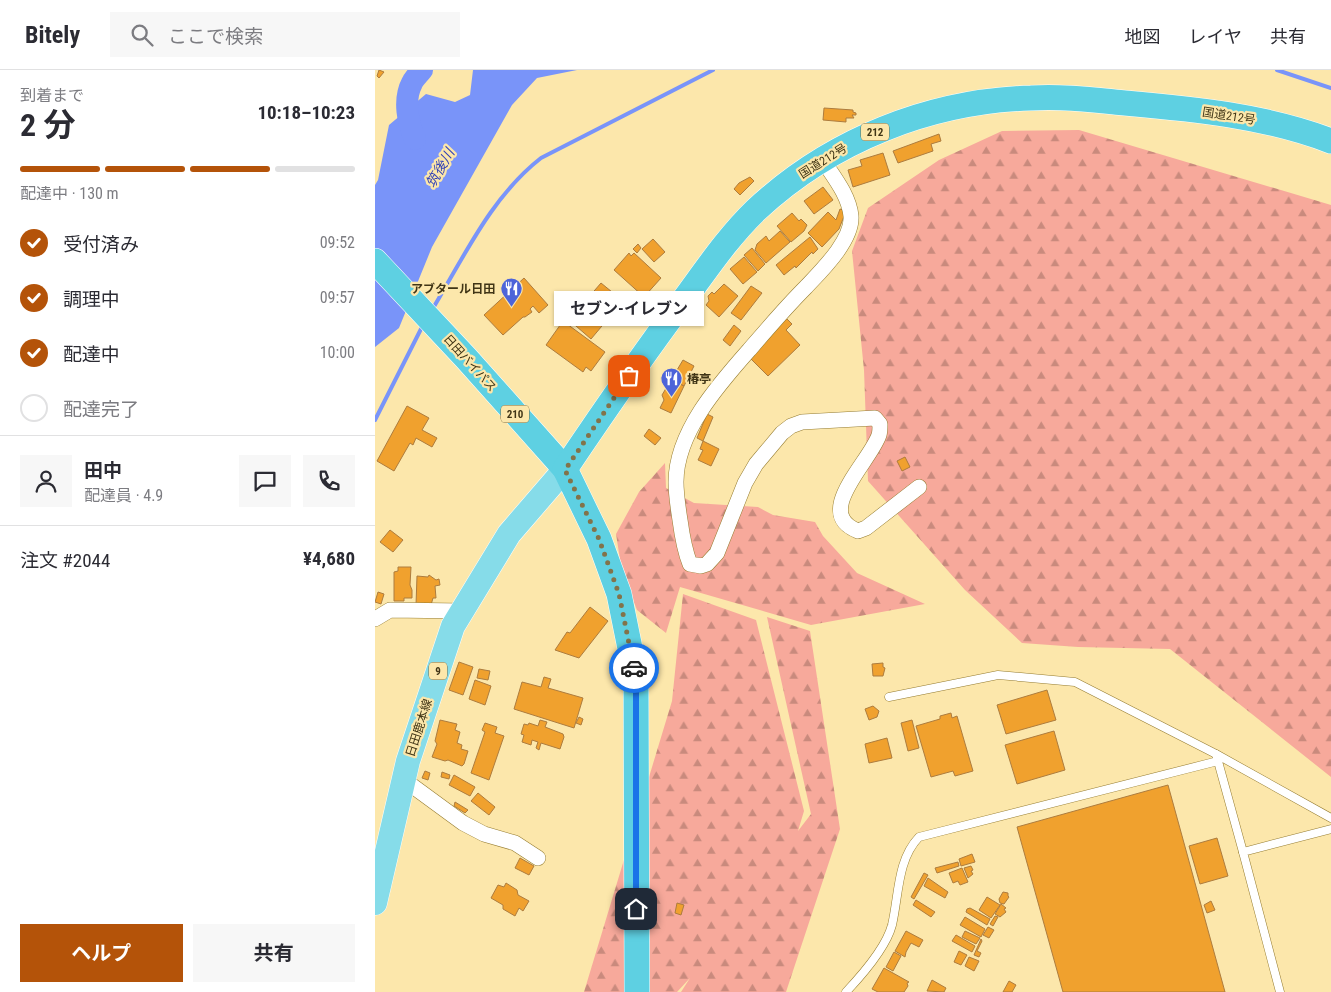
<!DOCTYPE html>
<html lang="ja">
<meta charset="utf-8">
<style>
:root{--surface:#fff;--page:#f7f7f7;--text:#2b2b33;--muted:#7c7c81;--line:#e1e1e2;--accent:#b45309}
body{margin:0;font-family:"Roboto Condensed","Noto Sans JP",sans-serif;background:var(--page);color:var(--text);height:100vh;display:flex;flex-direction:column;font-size:19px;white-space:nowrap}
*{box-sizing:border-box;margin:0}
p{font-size:16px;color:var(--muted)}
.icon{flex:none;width:28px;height:28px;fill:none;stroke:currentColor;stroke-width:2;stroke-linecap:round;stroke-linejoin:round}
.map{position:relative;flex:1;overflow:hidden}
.drawer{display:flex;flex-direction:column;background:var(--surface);width:375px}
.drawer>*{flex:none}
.pin{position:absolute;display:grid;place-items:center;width:42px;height:42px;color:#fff;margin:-21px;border-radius:10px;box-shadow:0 2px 8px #0006}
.courier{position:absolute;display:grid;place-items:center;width:50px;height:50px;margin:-25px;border:4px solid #1a73e8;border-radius:50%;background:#fff;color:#222;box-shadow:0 1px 6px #0007}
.bubble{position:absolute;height:35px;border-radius:0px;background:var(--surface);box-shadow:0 1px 4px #0004;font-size:16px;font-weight:700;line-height:35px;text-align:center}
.summary em{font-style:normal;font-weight:700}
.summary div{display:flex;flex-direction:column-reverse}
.summary{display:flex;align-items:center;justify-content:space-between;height:85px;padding:0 20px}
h1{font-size:32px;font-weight:700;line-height:38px}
.bar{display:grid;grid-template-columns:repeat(4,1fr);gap:8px 5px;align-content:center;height:60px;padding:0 20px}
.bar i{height:6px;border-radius:4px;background:var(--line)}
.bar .on{background:var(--accent)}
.bar p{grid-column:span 4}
.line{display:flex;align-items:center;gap:12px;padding:0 20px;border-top:1px solid var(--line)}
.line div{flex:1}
.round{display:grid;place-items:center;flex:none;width:52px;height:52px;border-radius:0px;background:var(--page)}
ol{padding:0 20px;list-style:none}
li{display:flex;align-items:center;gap:15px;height:55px}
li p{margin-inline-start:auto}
li .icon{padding:5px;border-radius:50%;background:var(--accent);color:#fff;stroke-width:4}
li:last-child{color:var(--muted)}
li i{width:28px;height:28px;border:2px solid var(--line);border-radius:50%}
.primary-button{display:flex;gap:10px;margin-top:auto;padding:10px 20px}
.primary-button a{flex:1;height:58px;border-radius:0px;background:var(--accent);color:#fff;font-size:20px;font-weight:700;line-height:58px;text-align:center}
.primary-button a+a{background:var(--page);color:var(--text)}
header{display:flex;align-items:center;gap:30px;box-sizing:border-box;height:70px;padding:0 25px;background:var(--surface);border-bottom:1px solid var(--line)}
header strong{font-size:24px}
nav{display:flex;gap:28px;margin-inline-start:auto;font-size:18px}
.search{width:350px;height:45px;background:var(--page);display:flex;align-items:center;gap:12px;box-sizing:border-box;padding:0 18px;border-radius:0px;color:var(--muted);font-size:19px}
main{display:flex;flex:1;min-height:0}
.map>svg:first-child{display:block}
</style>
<header>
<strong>Bitely</strong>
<div class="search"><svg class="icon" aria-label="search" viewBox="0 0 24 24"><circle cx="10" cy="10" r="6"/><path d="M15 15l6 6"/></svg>ここで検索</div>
<nav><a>地図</a><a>レイヤ</a><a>共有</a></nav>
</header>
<main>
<section class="drawer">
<div class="summary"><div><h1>2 分</h1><p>到着まで</p></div><em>10:18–10:23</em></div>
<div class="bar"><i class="on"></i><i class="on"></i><i class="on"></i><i></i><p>配達中 · 130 m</p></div>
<ol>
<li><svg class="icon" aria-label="check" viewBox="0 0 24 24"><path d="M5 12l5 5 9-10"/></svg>受付済み<p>09:52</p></li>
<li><svg class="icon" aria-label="check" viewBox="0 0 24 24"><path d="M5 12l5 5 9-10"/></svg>調理中<p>09:57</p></li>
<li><svg class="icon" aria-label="check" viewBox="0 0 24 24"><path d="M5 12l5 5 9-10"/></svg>配達中<p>10:00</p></li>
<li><i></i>配達完了</li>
</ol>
<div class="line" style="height:90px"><a class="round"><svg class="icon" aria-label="person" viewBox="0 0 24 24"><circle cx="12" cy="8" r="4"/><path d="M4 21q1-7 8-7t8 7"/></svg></a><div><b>田中</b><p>配達員 · 4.9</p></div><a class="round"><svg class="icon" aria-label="chat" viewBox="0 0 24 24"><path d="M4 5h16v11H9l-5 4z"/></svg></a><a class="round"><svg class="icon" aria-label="phone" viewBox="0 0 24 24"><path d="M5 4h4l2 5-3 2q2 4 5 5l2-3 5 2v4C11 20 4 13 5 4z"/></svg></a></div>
<div class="line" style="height:65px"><div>注文 #2044</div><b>¥4,680</b></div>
<div class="primary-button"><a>ヘルプ</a><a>共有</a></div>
</section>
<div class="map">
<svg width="956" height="922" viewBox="0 0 956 922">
<defs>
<pattern id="forest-firs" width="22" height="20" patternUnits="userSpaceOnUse" patternTransform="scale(1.25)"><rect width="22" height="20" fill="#f7a99b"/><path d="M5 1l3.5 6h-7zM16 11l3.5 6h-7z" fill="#c98a7d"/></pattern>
</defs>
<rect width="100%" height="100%" fill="#fce7ab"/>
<!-- forest -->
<g fill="url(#forest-firs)">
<path d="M 704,60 L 956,135 L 956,707 L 795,579 L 703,577 L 647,573 L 590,520 L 493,411 L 489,300 L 477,181 L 493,138 L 564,90 L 627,61 Z"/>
<path d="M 290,393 L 291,418 L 319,433 L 383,437 L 398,445 L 440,452 L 448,466 L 482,503 L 550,534 L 436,555 L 305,517 L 291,563 L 262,540 L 247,502 L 241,464 L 264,422 Z"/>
<path d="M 308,524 L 381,550 L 429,741 L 423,761 L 436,744 L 392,547 L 435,561 L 465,759 L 411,922 L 306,922 L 315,908 L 302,922 L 209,922 L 297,631 Z"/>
</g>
<!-- water -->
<path fill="#7994f9" d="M 98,0 L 202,0 L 162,8 L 137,35 L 57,177 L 24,258 L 0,277 L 0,115 L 3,110 L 14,55 L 51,24 L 80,32 L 95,25 Z"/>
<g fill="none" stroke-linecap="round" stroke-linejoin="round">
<!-- stream -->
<g stroke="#7994f9" stroke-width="4">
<path d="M 902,0 L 956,18"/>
<path d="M 57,240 C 89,187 116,127 166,88 L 338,0"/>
<path d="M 0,350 L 48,255"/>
</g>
<!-- river -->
<path stroke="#7994f9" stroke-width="22" d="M 40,69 C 33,53 28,30 37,13 C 39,8 44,4 47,0"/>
</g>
<!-- building -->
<g fill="#f0a12e" stroke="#ad7c3e">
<path d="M 4,0 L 9,2 L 4,8 L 2,6 Z"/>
<path d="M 449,38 L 478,40 L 478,42 L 481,43 L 481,45 L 477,45 L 479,48 L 471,48 L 471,52 L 448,50 Z"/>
<path d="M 564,64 L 566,71 L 556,74 L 558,81 L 523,93 L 518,81 Z"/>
<path d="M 508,83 L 515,105 L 478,117 L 473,100 L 487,96 L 485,90 Z"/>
<path d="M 375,107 L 379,111 L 365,125 L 359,119 L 364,113 Z"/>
<path d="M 448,117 L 458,130 L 439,144 L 429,131 Z"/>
<path d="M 465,139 L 471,141 L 464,159 L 447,177 L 433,163 L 453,142 L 461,150 Z"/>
<path d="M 417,143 L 424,151 L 426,149 L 432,155 L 429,161 L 416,172 L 402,156 Z"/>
<path d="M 405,161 L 415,172 L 391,193 L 380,180 L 382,174 L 391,166 L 394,171 Z"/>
<path d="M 435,167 L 443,179 L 438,184 L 437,182 L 421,198 L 420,196 L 409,205 L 401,195 Z"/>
<path d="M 278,169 L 290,182 L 279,192 L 267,179 Z"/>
<path d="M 263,174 L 266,178 L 262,183 L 258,179 Z"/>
<path d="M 377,178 L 390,194 L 383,201 L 369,185 Z"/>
<path d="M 254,183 L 256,186 L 259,183 L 286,208 L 269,227 L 239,200 Z"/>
<path d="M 369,187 L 382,202 L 368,214 L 355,199 Z"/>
<path d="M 149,208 L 173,235 L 164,243 L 158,236 L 155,239 L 157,242 L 150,247 L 148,247 L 128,265 L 109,245 Z"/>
<path d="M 226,213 L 248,231 L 216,269 L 194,250 Z"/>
<path d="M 349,214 L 363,226 L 344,247 L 331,235 L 334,231 L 333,226 L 337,222 L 339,224 Z"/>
<path d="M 376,216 L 387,223 L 366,250 L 356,243 Z"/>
<path d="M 411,248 L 417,254 L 411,260 L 425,275 L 393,306 L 372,285 Z"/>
<path d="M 188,251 L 230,282 L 216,301 L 211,297 L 208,302 L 171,275 Z"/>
<path d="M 359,255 L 366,261 L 355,276 L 348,270 Z"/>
<path d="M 308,290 L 319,296 L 309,316 L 296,310 Z"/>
<path d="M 296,310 L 309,316 L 296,343 L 285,338 L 289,330 L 287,325 Z"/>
<path d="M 32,336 L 54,348 L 47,360 L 62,368 L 57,377 L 41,368 L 38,375 L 35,373 L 19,401 L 2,391 Z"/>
<path d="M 332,344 L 338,347 L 328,371 L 322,368 Z"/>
<path d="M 274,359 L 286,368 L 280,375 L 269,366 Z"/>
<path d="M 328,371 L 344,379 L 336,396 L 323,390 L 328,380 L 325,379 Z"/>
<path d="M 530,387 L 535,397 L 527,401 L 522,391 Z"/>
<path d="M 15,460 L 28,470 L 18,482 L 5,472 Z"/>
<path d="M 23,497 L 36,497 L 35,515 L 37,520 L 37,528 L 29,528 L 29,531 L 19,531 L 19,502 L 23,501 Z"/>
<path d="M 54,505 L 61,510 L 64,509 L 65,515 L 60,516 L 61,528 L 58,528 L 56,535 L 41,535 L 42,506 L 53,507 Z"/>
<path d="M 3,522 L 9,524 L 6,534 L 0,532 Z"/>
<path d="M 215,537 L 233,551 L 204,588 L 180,580 L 192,562 L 195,563 Z"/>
<path d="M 84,592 L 98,597 L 88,625 L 74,620 Z"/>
<path d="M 508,593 L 508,597 L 510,598 L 508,606 L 498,606 L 497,594 Z"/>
<path d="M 104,599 L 115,601 L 113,610 L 102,608 Z"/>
<path d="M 169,607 L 176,609 L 173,618 L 208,628 L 199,658 L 139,639 L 147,612 L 166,617 Z"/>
<path d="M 100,610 L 116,616 L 110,635 L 94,629 Z"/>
<path d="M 672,620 L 681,650 L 631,664 L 622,635 Z"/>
<path d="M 498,636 L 504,641 L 502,647 L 494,650 L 490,639 Z"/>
<path d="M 576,643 L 577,648 L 582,646 L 598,701 L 580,706 L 578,701 L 556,707 L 541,656 L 565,649 L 565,646 Z"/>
<path d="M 204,647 L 208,649 L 206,655 L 201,653 Z"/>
<path d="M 65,650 L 82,654 L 80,660 L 85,662 L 82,673 L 87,675 L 86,679 L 93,681 L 89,694 L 87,696 L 73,690 L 70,691 L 57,687 L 62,674 L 60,671 Z"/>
<path d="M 165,650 L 172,652 L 170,657 L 188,664 L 189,667 L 185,679 L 166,673 L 164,680 L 161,678 L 163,672 L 157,670 L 156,675 L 147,672 L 149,665 L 146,664 L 149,654 L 153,655 L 154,653 L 163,656 Z"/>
<path d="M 537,650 L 544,678 L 533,681 L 526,653 Z"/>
<path d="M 110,653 L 122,657 L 120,663 L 129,666 L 114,710 L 96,703 L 110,662 L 107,660 Z"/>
<path d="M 679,661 L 690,700 L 642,714 L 630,675 Z"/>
<path d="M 512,668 L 517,688 L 494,693 L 490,674 Z"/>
<path d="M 50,701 L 55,703 L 53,710 L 47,708 Z"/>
<path d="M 67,702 L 75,705 L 74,709 L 66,707 Z"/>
<path d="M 79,705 L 100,717 L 95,726 L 74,715 Z"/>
<path d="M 793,715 L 850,922 L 688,922 L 642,757 Z"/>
<path d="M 103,723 L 120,737 L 114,745 L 96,731 Z"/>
<path d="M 80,732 L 93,740 L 90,743 L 79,736 Z"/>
<path d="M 842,768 L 853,806 L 825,814 L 814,776 Z"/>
<path d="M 597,784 L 600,792 L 586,796 L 584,789 Z"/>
<path d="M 145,788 L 159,796 L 154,805 L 140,798 Z"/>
<path d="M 583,792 L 584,796 L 562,803 L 560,798 Z"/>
<path d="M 596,796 L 598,800 L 596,801 L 598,804 L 593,808 L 589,798 Z"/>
<path d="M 587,798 L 593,812 L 585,815 L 583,811 L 578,813 L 574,803 Z"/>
<path d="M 549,803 L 553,805 L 539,829 L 536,827 Z"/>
<path d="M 553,808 L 573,822 L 570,828 L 549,816 Z"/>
<path d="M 131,813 L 142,820 L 143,825 L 154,831 L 148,841 L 144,838 L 140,846 L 128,839 L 128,835 L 116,828 L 123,815 L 129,817 Z"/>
<path d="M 628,822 L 633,823 L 633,826 L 634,827 L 629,834 L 625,833 L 624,829 Z"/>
<path d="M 612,827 L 625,835 L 616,848 L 604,840 Z"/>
<path d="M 541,830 L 560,842 L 556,847 L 538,835 Z"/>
<path d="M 836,831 L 840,840 L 832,843 L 829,835 Z"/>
<path d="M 302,833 L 309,835 L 306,845 L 300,843 Z"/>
<path d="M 626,834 L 631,838 L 629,839 L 631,842 L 625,847 L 620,844 Z"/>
<path d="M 595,838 L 615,849 L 612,855 L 591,842 L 592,839 Z"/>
<path d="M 620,846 L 623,847 L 618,856 L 615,854 Z"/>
<path d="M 590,847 L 610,859 L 606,867 L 585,855 Z"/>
<path d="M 613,857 L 619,860 L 614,868 L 608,865 Z"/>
<path d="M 531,861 L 548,870 L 544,877 L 536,873 L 531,882 L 530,887 L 520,881 Z"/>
<path d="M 590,861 L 605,868 L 601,874 L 587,867 Z"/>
<path d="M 581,865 L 600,876 L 597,882 L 577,871 Z"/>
<path d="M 606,869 L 607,871 L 602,881 L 606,883 L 604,887 L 599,885 Z"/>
<path d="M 584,881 L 592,885 L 586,895 L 579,892 Z"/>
<path d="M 519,882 L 526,886 L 518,901 L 511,897 Z"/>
<path d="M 594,887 L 604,891 L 599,901 L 590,896 Z"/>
<path d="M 509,898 L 534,912 L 532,913 L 533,916 L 529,922 L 503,922 L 497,919 Z"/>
<path d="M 557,910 L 571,918 L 569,922 L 552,921 Z"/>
<path d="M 634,911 L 641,915 L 637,922 L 628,922 Z"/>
</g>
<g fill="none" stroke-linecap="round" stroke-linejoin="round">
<defs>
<g id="service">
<path d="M 514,627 L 623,605 L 700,612 L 841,684"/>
<path d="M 868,782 L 841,684 L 956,748"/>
<path d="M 471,922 C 487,905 511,878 517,855 C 524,825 522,790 544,767 L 843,691"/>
<path d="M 905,922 L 868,782 L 956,759"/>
</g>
<g id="minor">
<path d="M 447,89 C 458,106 474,125 476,146 C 478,170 446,201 431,217 C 411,237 393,258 375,279 C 344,314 301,362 301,412 C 301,425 303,437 305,450 C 307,465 309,479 315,494 L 326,496 L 332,494 L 342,483 L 370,413 L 381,394 L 407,363 L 416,356 L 427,352 L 500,348 L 505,354 C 505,358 505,362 504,365 C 495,392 437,443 483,461 L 491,458 L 544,417"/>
<path d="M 0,549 L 15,540 L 87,541"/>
<path d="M 28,709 L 88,753 L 109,764 L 140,773 L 163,788"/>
</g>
<path id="primary" d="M 0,833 L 33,691 L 78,556 L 134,464 L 190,399"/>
<g id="trunk">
<path d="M 0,191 L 91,288 L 190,399 L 224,469 L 244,524 L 261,608 L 262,922"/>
<path d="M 190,399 C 229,341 269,283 311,227 C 333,197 354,166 381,140 C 456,70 555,31 656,28 C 687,26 719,30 750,33 C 819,39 891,46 956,71"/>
</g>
</defs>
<!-- service casing -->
<use href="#service" stroke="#957c30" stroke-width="9"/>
<!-- minor casing -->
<use href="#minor" stroke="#957c30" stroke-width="16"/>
<!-- primary casing -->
<use href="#primary" stroke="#fff" stroke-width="25"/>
<!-- trunk casing -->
<use href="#trunk" stroke="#fff" stroke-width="26"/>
<!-- service -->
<use href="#service" stroke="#fff" stroke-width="8"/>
<!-- minor -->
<use href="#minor" stroke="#fff" stroke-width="15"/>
<!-- primary -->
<use href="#primary" stroke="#86dce9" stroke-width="24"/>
<!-- trunk -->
<use href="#trunk" stroke="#5ed0e2" stroke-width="25"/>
</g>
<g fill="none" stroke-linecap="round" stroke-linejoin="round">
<!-- done -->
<path stroke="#82734a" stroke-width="5" stroke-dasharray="0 9" d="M 254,306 L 190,400 L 224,469 L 244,524 L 259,598"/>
<!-- route -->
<path stroke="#1a73e8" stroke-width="6" d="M 259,598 L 261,608 L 261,839"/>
</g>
<!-- icons -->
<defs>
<symbol id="restaurant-pin" viewBox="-11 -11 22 30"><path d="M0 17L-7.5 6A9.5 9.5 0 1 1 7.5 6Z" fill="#4d64d9" stroke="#fce7ab"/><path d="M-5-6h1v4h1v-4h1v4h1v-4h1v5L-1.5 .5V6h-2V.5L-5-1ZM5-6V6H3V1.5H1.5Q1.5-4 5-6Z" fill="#fff"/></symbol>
</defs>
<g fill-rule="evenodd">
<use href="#restaurant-pin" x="124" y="206" width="25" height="34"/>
<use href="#restaurant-pin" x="284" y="296" width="25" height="34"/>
</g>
<g text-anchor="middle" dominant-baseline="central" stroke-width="4.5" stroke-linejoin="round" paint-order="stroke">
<!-- shield labels -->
<g fill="#fce7ab" stroke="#786a43" stroke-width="1">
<rect x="486" y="53.5" width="28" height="17" rx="4"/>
<rect x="126" y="335.5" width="28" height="17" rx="4"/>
<rect x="54" y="592.5" width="18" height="17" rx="4"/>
</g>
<g font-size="11" font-weight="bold" fill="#403516">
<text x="500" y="62">212</text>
<text x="140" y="344">210</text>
<text x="63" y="601">9</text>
</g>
<!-- street labels -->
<g font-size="12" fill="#403516" stroke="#fce7ab">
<text transform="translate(854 46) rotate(9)">国道212号</text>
<text transform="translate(448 91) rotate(-32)">国道212号</text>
<text transform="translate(95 293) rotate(48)">日田バイパス</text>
<text transform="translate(44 658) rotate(-72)">日田鹿本線</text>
</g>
<!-- poi labels -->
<g font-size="12" font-weight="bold" fill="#403516" stroke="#fce7ab" text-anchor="end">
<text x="120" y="219">アブタール日田</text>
<text x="312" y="309" text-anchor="start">椿亭</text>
</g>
<!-- water labels -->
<g font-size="14" font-style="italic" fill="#3343b7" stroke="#fce7ab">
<text transform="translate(65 98) rotate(-60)">筑後川</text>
</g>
</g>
</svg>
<div class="pin" style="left:254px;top:306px;background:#ea580c"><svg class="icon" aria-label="bag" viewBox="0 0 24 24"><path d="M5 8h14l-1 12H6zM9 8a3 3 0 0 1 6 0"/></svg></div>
<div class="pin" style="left:261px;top:839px;background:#1f2937"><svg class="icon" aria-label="home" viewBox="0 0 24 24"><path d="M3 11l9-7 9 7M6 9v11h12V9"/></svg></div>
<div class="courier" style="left:259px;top:598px"><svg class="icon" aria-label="car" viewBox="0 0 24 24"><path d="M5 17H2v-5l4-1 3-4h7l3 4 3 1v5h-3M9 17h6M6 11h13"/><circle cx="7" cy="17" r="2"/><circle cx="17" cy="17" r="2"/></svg></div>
<div class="bubble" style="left:179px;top:221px;width:150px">セブン-イレブン</div>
</div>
</main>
